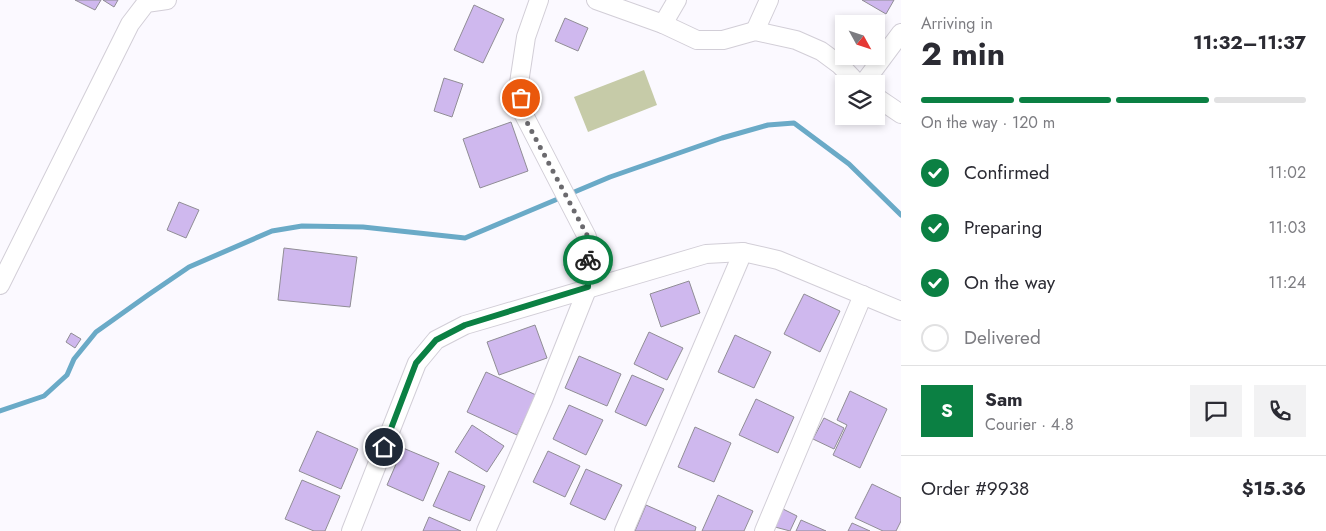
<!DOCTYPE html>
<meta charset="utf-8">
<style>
:root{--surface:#fff;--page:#f2f2f3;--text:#2b2b33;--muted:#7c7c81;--line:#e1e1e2;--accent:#0b8043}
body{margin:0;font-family:Jost,sans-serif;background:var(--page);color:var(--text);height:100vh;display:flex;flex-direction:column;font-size:19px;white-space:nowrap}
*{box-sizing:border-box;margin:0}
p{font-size:16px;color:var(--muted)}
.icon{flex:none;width:28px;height:28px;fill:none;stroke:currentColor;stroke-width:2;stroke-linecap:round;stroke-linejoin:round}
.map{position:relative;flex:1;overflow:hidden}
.sheet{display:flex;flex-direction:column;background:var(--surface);width:425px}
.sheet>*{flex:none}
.needle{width:32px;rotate:130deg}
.controls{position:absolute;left:835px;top:15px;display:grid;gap:10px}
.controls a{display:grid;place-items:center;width:50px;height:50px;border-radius:0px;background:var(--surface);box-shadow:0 2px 8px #0003;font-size:25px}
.pin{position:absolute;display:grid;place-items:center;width:42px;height:42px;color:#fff;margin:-21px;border:2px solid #fff;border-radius:50%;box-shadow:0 1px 5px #0007}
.courier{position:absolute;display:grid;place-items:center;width:50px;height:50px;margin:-25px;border:4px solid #0b8043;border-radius:50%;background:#fff;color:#222;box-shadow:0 1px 6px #0007}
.summary em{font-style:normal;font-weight:700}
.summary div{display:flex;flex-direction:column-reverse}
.summary{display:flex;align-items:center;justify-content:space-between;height:85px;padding:0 20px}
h1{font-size:32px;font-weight:700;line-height:38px}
.bar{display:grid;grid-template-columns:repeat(4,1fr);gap:8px 5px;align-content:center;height:60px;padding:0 20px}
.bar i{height:6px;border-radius:4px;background:var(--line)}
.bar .on{background:var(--accent)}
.bar p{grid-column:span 4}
.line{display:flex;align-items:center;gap:12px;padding:0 20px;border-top:1px solid var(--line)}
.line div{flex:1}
.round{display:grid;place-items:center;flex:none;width:52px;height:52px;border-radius:0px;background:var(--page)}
ol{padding:0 20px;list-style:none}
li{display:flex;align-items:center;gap:15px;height:55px}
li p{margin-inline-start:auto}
li .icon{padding:5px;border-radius:50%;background:var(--accent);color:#fff;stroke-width:4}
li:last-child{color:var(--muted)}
li i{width:28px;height:28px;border:2px solid var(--line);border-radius:50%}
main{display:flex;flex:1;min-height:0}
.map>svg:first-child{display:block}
</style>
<main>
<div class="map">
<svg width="901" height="531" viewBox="0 0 901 531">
<rect width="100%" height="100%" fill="#fbf9ff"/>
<!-- green -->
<path fill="#c6cba8" d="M 644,70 L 657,105 L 588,132 L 574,97 Z"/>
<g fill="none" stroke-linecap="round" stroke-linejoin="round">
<!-- stream -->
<path stroke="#6aaac7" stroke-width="5" d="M 0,411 L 44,396 L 67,375 L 74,359 L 96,332 L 148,295 L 189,267 L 272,231 L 302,226 L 363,227 L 465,238 L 610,177 L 722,138 L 768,125 L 794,123 L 849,164 L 901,215"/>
</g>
<!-- building -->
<g fill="#cfb8ee" stroke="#908d95">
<path d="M 75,0 L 101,0 L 95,10 Z"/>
<path d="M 103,0 L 118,0 L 114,7 Z"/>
<path d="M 862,0 L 894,0 L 886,14 Z"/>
<path d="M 474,5 L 504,19 L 483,63 L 454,50 Z"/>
<path d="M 565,18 L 588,28 L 578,51 L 555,41 Z"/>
<path d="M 444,78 L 463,84 L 452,117 L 434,111 Z"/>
<path d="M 511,122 L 528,171 L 480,188 L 463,139 Z"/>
<path d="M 179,202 L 199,210 L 186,238 L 167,230 Z"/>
<path d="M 284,248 L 357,257 L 350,307 L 278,300 Z"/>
<path d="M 689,281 L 700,313 L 661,327 L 650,294 Z"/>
<path d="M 804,294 L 840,311 L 820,352 L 784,334 Z"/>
<path d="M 535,325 L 547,358 L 499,375 L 487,342 Z"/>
<path d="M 649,332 L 683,348 L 667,380 L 634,364 Z"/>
<path d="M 71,333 L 81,339 L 75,348 L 66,342 Z"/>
<path d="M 735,335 L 771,352 L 754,388 L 718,372 Z"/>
<path d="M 579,356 L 621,374 L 607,406 L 565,388 Z"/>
<path d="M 486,372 L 536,395 L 517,435 L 467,412 Z"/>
<path d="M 632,375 L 664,389 L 646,426 L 615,412 Z"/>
<path d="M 850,391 L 887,409 L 860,468 L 833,455 L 847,425 L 837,420 Z"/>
<path d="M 756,399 L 794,417 L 778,453 L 739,435 Z"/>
<path d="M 569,405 L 603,420 L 586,455 L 553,439 Z"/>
<path d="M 824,418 L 844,428 L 834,449 L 813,439 Z"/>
<path d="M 472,425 L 504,446 L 487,472 L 455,452 Z"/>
<path d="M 695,427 L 731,443 L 714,482 L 678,467 Z"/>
<path d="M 317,431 L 358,449 L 341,489 L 299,471 Z"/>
<path d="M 403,448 L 439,463 L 423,501 L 387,485 Z"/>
<path d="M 548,451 L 580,466 L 565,497 L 533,482 Z"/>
<path d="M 586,469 L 622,485 L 605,520 L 570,504 Z"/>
<path d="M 449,471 L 485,486 L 470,521 L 433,506 Z"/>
<path d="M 302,480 L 340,496 L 325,531 L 314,531 L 285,519 Z"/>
<path d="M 872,484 L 901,498 L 901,521 L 896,531 L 883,531 L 855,518 Z"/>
<path d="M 718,495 L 753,511 L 744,531 L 702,531 Z"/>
<path d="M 646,505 L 696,527 L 695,531 L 635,531 Z"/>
<path d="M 783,509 L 797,516 L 790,531 L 775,527 Z"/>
<path d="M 429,517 L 461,531 L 423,531 Z"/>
<path d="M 801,520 L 826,531 L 796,531 Z"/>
<path d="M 852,523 L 870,531 L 848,531 Z"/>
</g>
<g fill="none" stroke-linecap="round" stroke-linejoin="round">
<defs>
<g id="minor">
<path d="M 596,0 L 663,24 L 697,40 L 723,40 L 755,31 L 796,40 L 821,51 L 840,65 L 858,84"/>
<path d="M 663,24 L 677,0"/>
<path d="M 755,31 L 769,0"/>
<path d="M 863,84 L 901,33"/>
<path d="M 876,97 L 901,114"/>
<path d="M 0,285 L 130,24 L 146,3 L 167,0"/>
<path d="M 351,531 L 417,363 L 436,340 L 465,325 L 706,254 L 743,252 L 778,260 L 901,311"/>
<path d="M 486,531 L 543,400 L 588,287 L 587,237 L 523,113 L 519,83 L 526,37 L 539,0"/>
<path d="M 624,531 L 743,252"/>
<path d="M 764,531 L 863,295"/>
</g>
</defs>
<!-- minor casing -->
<use href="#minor" stroke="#d2ced7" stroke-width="20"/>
<!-- minor -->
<use href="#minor" stroke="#fff" stroke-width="18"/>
</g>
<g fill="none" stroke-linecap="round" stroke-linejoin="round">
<!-- done -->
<path stroke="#6b6a6e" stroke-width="5" stroke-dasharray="0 9" d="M 521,98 L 522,113 L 588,237 L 588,260"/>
<!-- route -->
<path stroke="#0b8043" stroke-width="6" d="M 384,447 L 416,363 L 436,340 L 465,325 L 588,287 L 588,260"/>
</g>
</svg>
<div class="controls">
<a><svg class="needle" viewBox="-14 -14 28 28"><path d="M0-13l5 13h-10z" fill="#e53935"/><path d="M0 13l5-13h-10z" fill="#7c7c81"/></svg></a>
<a><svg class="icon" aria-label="layers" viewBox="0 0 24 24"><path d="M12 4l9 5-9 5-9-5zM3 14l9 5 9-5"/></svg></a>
</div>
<div class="pin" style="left:521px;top:98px;background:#ea580c"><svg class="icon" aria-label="bag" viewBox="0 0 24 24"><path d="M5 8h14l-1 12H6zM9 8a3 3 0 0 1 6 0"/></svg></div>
<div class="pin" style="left:384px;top:447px;background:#1f2937"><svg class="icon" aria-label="home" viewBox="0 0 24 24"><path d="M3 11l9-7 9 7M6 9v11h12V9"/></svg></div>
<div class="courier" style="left:588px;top:260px"><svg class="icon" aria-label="bike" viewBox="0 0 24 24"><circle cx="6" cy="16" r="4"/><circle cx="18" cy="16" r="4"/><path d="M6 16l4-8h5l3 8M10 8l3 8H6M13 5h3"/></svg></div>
</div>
<section class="sheet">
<div class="summary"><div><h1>2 min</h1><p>Arriving in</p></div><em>11:32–11:37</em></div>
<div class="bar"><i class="on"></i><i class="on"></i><i class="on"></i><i></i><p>On the way · 120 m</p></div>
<ol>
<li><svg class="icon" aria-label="check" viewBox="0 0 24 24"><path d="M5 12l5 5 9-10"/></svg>Confirmed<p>11:02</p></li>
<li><svg class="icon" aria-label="check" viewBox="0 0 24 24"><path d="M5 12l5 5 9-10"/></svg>Preparing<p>11:03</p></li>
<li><svg class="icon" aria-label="check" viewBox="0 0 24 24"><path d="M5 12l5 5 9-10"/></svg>On the way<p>11:24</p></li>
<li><i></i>Delivered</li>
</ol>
<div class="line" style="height:90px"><b class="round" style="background:var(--accent);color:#fff">S</b><div><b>Sam</b><p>Courier · 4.8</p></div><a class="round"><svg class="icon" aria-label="chat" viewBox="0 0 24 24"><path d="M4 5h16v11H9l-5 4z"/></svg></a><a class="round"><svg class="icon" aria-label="phone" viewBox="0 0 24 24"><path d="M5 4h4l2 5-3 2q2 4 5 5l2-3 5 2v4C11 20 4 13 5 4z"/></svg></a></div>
<div class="line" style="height:65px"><div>Order #9938</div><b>$15.36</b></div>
</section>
</main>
